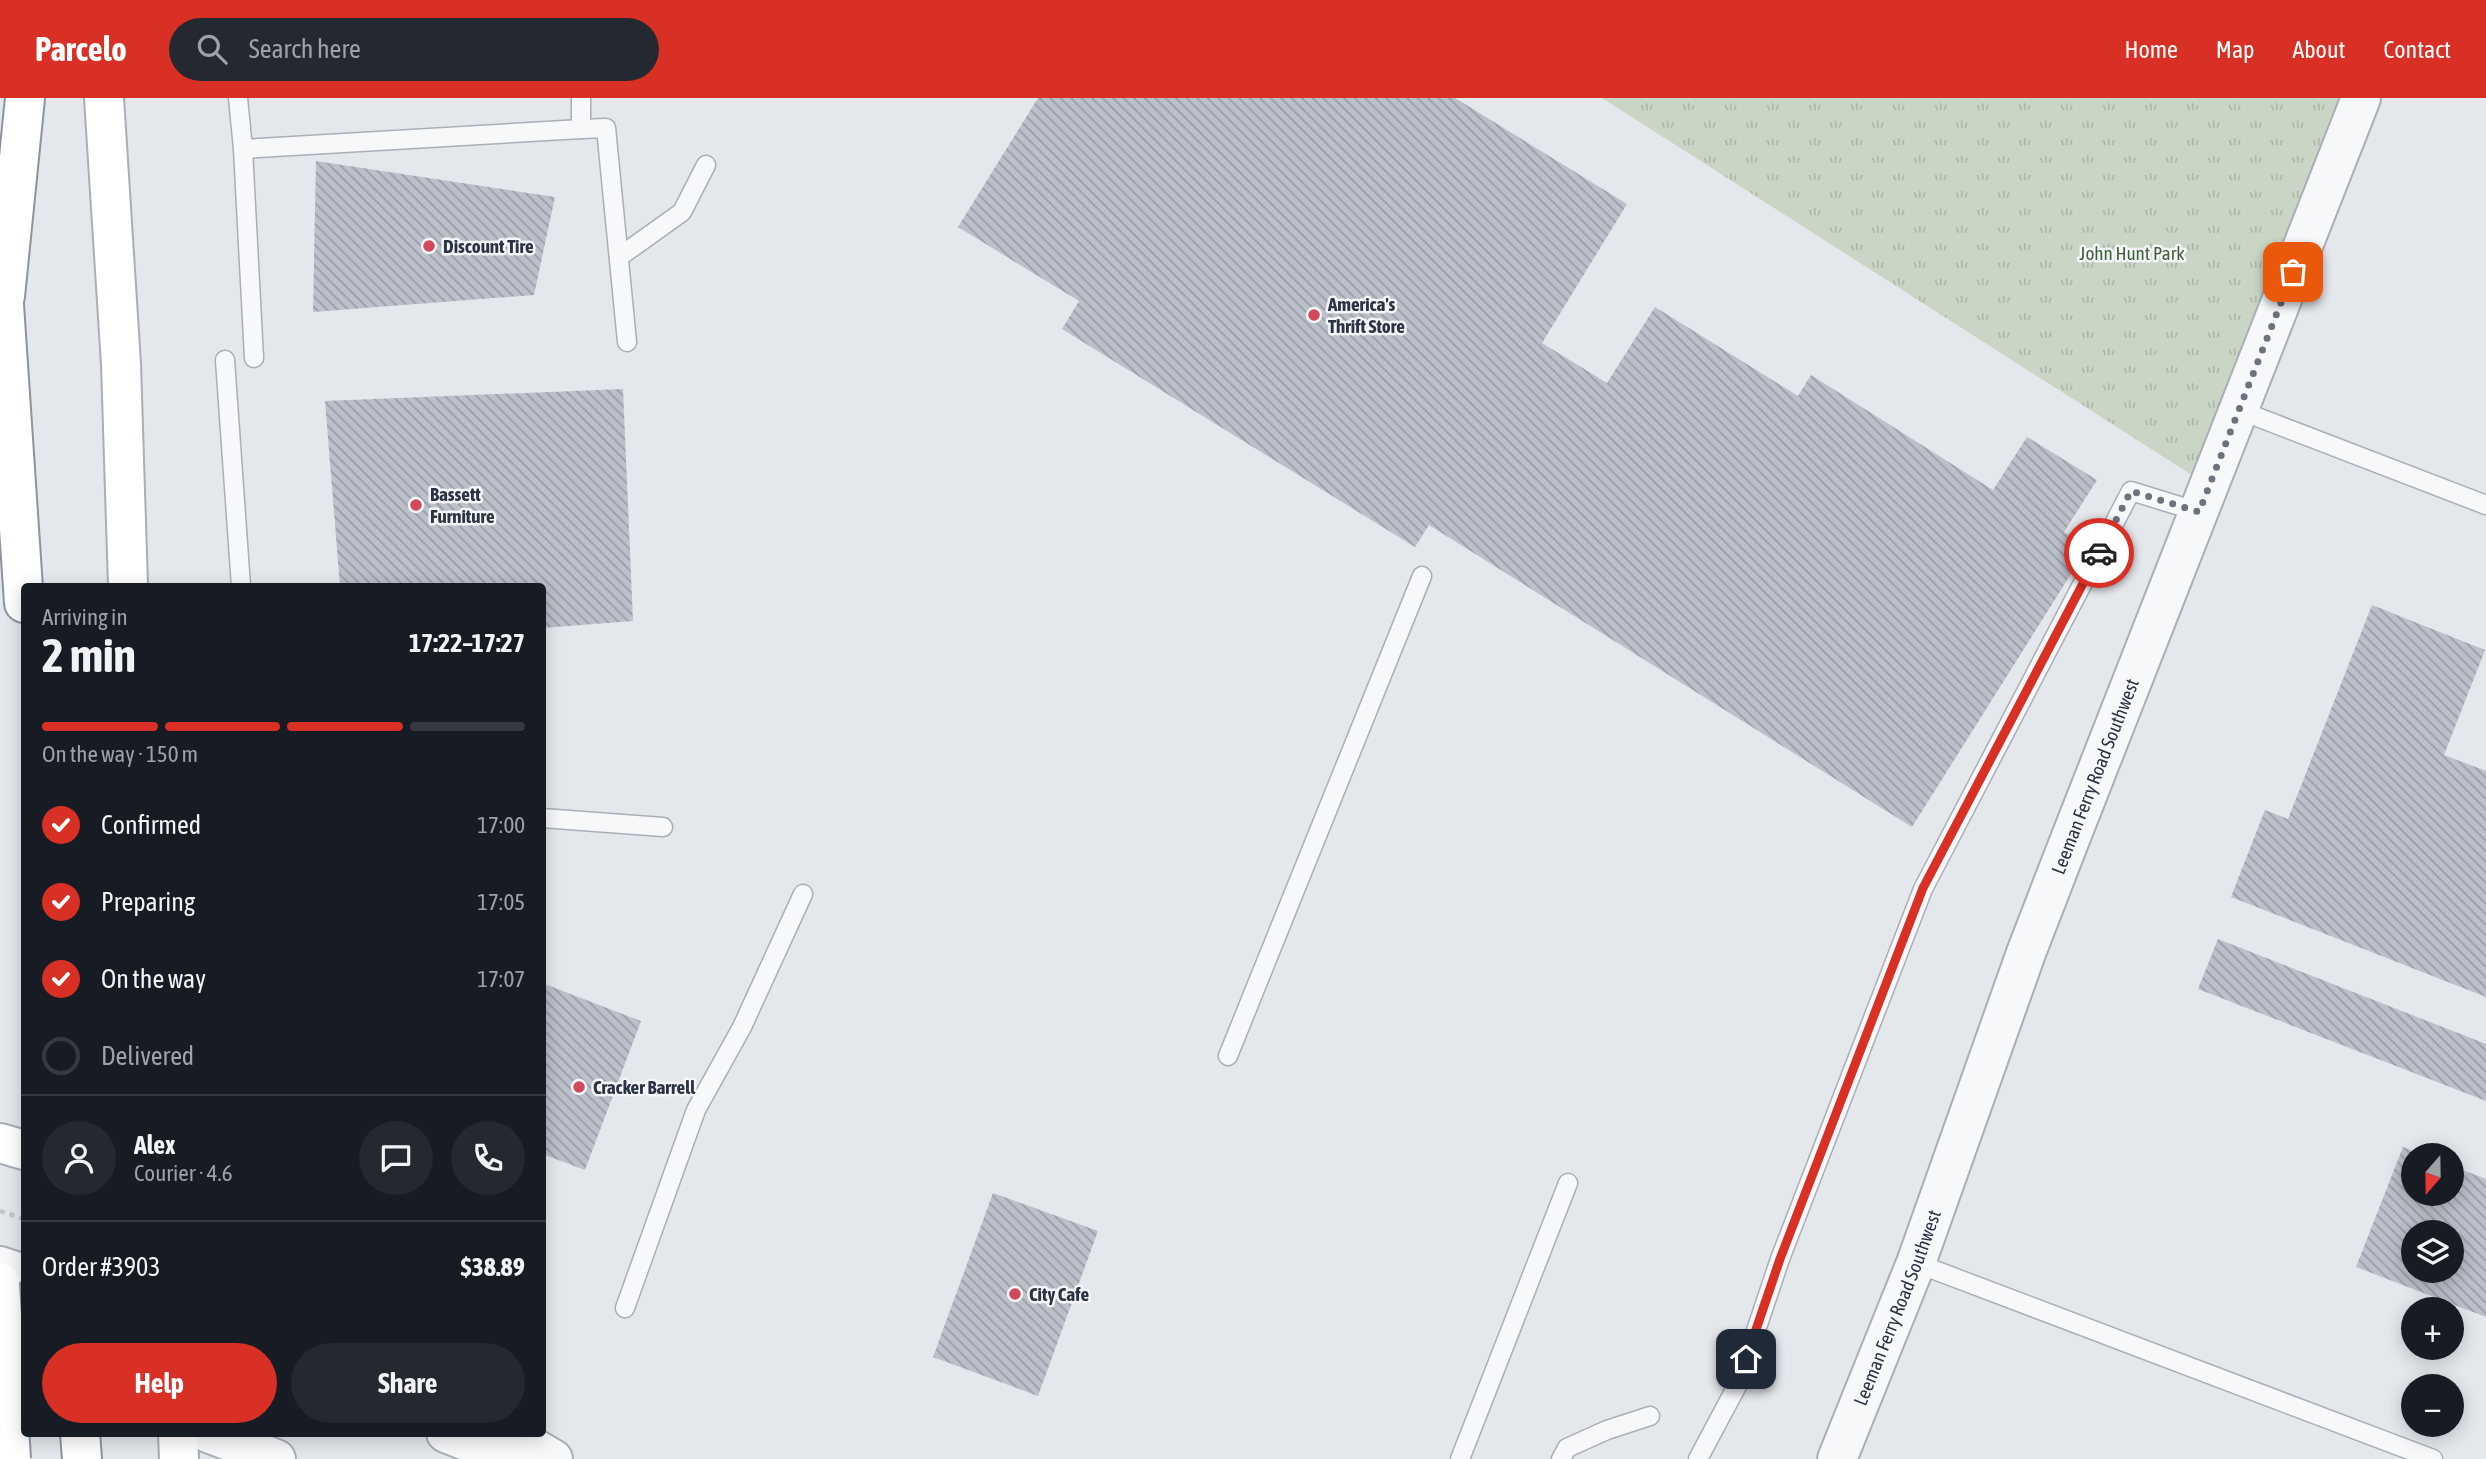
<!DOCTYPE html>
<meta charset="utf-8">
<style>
:root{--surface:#171b24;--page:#242831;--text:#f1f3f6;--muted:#9ea1a6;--line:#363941;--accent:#d93025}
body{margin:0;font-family:"Asap Condensed",sans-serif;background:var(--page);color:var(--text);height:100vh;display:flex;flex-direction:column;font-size:26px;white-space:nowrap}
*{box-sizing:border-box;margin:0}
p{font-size:23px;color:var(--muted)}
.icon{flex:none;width:38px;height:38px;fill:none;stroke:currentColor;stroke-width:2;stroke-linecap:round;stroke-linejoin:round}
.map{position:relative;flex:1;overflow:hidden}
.panel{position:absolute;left:21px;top:485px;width:525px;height:854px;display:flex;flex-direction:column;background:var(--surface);border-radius:7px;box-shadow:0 4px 18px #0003}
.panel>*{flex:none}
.needle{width:46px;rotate:200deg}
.controls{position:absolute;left:2401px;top:1045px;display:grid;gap:14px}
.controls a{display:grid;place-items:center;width:63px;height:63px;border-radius:50%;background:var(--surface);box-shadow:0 4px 18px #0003;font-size:35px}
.pin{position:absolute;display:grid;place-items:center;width:60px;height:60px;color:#fff;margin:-30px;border-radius:14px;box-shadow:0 4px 10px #0006}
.courier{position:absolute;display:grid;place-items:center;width:70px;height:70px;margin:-35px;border:5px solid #d93025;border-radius:50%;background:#fff;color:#222;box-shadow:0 2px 9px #0007}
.summary em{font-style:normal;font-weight:700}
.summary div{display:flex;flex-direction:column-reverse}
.summary{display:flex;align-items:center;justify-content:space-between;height:119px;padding:0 21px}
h1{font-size:46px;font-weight:700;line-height:52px}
.bar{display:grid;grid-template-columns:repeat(4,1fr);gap:10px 7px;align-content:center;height:84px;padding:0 21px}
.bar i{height:9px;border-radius:5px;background:var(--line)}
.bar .on{background:var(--accent)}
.bar p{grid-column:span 4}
.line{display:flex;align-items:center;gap:18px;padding:0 21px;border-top:2px solid var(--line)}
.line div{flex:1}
.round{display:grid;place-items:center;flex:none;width:74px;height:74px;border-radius:37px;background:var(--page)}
ol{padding:0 21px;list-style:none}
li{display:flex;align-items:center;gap:21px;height:77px}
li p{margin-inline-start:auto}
li .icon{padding:7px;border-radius:50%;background:var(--accent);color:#fff;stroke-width:4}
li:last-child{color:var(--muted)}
li i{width:38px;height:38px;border:4px solid var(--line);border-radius:50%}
.cta{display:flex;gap:14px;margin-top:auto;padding:14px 21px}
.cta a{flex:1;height:80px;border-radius:42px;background:var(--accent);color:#fff;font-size:28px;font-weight:700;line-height:80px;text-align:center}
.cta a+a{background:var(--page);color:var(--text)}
header{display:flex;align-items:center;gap:42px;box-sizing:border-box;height:98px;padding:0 35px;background:var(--accent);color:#fff}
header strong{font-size:33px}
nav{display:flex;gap:38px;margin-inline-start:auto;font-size:24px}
.search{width:490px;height:63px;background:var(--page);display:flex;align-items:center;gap:18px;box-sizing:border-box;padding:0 24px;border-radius:38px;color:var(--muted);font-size:26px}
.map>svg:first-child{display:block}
</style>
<header>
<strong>Parcelo</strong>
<div class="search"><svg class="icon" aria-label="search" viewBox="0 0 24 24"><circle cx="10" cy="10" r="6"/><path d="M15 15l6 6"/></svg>Search here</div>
<nav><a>Home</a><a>Map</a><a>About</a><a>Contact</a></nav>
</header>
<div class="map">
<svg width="2486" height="1361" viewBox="0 0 2486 1361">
<defs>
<pattern id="park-tufts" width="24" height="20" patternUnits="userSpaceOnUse" patternTransform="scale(1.75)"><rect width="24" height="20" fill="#c9d6c5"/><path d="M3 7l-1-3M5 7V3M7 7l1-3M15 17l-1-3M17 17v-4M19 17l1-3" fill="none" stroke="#adb8ab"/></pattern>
<pattern id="building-back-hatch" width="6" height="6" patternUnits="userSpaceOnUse" patternTransform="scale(1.75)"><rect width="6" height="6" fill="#bbc0ca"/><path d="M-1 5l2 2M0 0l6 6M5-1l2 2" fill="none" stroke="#989da6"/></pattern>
</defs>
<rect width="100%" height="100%" fill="#e4e7ec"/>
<!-- park -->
<path fill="url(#park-tufts)" d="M 1602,0 L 2361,0 L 2209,388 Z"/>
<!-- building -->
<g fill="url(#building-back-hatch)" fill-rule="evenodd">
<path d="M 1038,0 L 1455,0 L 1627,106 L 1542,245 L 1607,285 L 1655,209 L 1798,298 L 1811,277 L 1993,392 L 2027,339 L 2097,382 L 2064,434 L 2088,449 L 1912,729 L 1429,427 L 1415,449 L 1062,231 L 1079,203 L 958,129 Z"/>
<path d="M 316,63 L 555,99 L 534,197 L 313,214 Z"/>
<path d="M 623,291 L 633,523 L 542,530 L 542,488 L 340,488 L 325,303 Z"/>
<path d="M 2372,507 L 2485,552 L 2444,657 L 2486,673 L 2486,899 L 2231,799 L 2265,712 L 2288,721 Z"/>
<path d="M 2218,841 L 2486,946 L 2486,1003 L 2198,891 Z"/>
<path d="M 542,885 L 641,923 L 585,1072 L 542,1056 Z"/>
<path d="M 2403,1049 L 2423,1057 L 2413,1057 L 2413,1096 L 2452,1096 L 2452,1068 L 2486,1081 L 2486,1219 L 2356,1169 ZM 2413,1134 L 2452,1134 L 2452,1172 L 2413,1172 Z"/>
<path d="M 993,1095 L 1098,1133 L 1038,1298 L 933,1259 Z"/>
</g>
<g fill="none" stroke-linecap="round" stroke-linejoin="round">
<defs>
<g id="service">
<path d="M 238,0 L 243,51"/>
<path d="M 581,0 L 581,31"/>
<path d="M 619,159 L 682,114 L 706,67"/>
<path d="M 254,260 L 243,51 L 581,31 L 606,30 L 627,244"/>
<path d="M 225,262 L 241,488"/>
<path d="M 2239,312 L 2486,407"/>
<path d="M 542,720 L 663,729"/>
<path d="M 1228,958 L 1422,478"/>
<path d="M 1916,1165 L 2433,1361"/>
<path d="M 625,1210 L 696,1012 L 742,929 L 803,796"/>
<path d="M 1460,1361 L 1568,1085"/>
<path d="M 1561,1361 L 1567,1350 L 1607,1332 L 1650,1318"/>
<path d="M 1698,1361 L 1738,1286 L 1780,1161 L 1923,791 L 2131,393 L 2199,414"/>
</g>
<g id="tertiary">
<path d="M 0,1168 L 24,1176"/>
<path d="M 208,1335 L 276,1361"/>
<path d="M 446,1335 L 511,1361"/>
<path d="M 508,1335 L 553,1361"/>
<path id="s1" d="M 1837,1361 L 1916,1165 L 2026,855 L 2067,749 L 2361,0"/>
</g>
<g id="secondary">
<path d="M 104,0 L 121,266 L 128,488"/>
<path d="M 0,1045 L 24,1052"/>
<path d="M 178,1335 L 179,1361"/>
</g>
<g id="motorway">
<path d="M 0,171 L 4,207 L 24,505"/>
<path d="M 5,198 L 25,0"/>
<path d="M 80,1335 L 82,1361"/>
</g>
</defs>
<!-- service casing -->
<use href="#service" stroke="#a9aeb7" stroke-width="21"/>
<!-- tertiary casing -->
<use href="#tertiary" stroke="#a9aeb7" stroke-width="42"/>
<!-- secondary casing -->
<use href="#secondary" stroke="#a9aeb7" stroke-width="42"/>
<!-- motorway casing -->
<use href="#motorway" stroke="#8b94a3" stroke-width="42"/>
<!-- path -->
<path stroke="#c2c5cb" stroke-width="4.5" stroke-dasharray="5 5" stroke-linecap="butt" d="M 0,1113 L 24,1121"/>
<!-- service -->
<use href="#service" stroke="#f7f8fa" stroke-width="18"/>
<!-- tertiary -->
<use href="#tertiary" stroke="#f7f8fa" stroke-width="38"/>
<!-- secondary -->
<use href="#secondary" stroke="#fff" stroke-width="38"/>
<!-- motorway -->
<use href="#motorway" stroke="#fff" stroke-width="38"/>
<defs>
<path id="motorway-bridge" d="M 0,1185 L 11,1361"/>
</defs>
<!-- motorway-bridge casing -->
<use href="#motorway-bridge" stroke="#8b94a3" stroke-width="42" stroke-linecap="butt"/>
<!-- motorway-bridge -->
<use href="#motorway-bridge" stroke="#fff" stroke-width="38"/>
</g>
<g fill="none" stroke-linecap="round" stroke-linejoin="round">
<!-- done -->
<path stroke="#6c737f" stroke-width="7" stroke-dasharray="0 12.6" d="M 2099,455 L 2131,393 L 2199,414 L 2293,174"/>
<!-- route -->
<path stroke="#d93025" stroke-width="9" d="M 1746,1261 L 1780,1161 L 1923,790 L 2099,455"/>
</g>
<!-- markers -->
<g fill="#d1495b" stroke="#f4f6f9" stroke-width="2.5">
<circle cx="429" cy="148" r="7"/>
<circle cx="1314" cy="217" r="7"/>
<circle cx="416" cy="407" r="7"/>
<circle cx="579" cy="989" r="7"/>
<circle cx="1015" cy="1196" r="7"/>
</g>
<g text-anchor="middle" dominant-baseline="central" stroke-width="5" stroke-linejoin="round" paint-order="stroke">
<!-- poi labels -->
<g font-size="19" font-weight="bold" fill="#2b3445" stroke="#f4f6f9" text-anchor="start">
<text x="443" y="148">Discount Tire</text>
<text x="1328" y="206">America's<tspan x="1328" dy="22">Thrift Store</tspan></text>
<text x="430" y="396">Bassett<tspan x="430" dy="22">Furniture</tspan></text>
<text x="593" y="989">Cracker Barrell</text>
<text x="1029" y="1196">City Cafe</text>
</g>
<!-- park labels -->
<g font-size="19" fill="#3f6138" stroke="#f4f6f9">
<text x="2132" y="155">John Hunt Park</text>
</g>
<!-- street labels -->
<g font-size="19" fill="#2b3445" stroke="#f4f6f9">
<text stroke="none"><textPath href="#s1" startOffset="730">Leeman Ferry Road Southwest</textPath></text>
<text stroke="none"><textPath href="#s1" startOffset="163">Leeman Ferry Road Southwest</textPath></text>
</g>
</g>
</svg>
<div class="controls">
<a><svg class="needle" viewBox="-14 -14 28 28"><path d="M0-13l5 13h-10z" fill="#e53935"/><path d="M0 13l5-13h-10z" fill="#9ea1a6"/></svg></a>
<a><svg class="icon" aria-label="layers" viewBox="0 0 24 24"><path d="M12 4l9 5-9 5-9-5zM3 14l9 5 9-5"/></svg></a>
<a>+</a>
<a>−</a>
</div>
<div class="pin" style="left:2293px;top:174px;background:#ea580c"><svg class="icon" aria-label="bag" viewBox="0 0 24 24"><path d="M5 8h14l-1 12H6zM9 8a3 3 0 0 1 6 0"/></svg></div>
<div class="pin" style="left:1746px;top:1261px;background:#1f2937"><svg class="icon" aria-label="home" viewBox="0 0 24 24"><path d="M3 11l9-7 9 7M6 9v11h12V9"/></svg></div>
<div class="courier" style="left:2099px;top:455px"><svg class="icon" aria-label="car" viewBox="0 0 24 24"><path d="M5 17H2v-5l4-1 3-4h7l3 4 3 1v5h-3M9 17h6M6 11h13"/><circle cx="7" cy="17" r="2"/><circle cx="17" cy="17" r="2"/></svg></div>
<section class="panel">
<div class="summary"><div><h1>2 min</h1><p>Arriving in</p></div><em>17:22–17:27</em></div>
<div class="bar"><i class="on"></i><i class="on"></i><i class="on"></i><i></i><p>On the way · 150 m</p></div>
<ol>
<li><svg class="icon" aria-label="check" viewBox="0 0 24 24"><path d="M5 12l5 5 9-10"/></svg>Confirmed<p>17:00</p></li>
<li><svg class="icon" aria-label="check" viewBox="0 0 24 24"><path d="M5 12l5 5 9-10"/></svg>Preparing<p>17:05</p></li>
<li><svg class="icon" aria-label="check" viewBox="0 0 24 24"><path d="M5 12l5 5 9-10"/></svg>On the way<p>17:07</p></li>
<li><i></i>Delivered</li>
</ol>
<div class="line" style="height:126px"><a class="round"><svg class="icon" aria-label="person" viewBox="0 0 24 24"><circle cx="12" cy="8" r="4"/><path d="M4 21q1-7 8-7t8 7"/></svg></a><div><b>Alex</b><p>Courier · 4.6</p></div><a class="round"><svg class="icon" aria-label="chat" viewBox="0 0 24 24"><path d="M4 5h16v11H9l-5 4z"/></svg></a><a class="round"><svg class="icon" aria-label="phone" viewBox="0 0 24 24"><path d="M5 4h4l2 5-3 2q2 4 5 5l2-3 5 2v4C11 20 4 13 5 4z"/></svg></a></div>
<div class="line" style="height:91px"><div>Order #3903</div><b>$38.89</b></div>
<div class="cta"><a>Help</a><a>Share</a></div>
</section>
</div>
